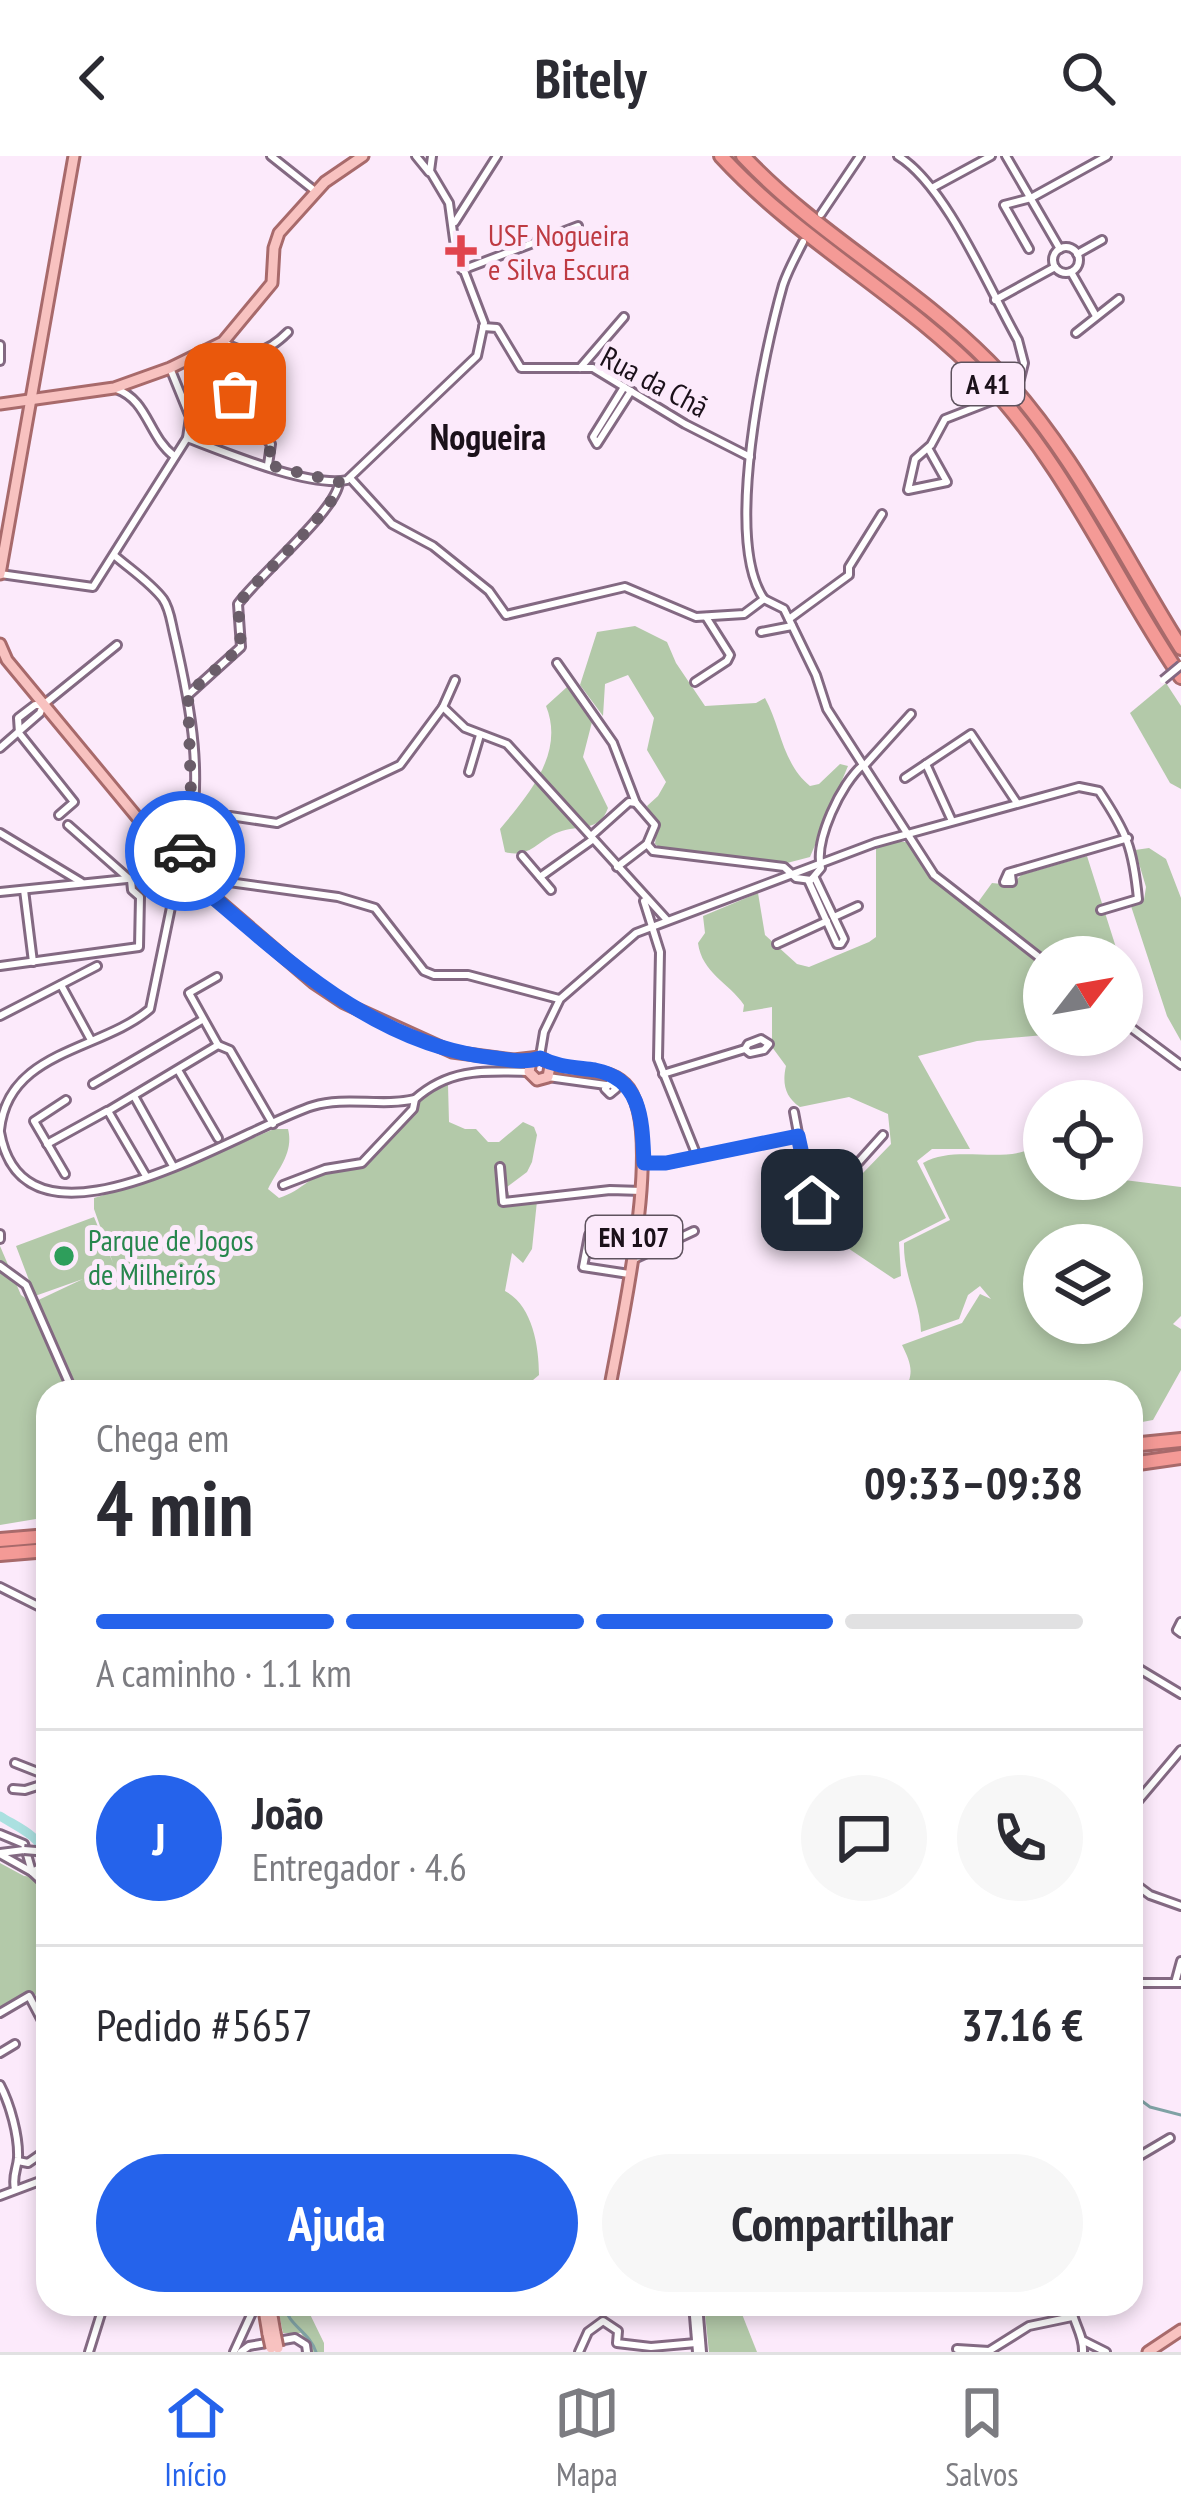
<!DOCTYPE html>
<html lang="pt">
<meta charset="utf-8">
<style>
:root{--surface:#fff;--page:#f7f7f7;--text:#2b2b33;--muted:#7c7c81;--line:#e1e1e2;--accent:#2563eb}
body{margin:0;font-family:"PT Sans Narrow",sans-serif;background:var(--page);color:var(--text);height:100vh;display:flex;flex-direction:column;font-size:45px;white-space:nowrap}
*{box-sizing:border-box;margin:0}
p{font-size:39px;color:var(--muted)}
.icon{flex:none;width:66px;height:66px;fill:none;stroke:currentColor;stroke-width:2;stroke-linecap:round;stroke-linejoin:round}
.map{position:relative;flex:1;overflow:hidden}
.sheet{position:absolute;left:36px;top:1224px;width:1107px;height:936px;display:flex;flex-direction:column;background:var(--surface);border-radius:36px;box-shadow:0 6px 18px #0003}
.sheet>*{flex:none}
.needle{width:78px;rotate:59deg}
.fabs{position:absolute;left:1023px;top:780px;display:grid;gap:24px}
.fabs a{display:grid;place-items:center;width:120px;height:120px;border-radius:50%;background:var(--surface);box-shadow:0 6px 18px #0003;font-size:60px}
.pin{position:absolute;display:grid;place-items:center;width:102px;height:102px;color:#fff;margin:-51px;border-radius:24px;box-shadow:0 6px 18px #0006}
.courier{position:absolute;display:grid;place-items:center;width:120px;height:120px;margin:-60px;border:9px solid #2563eb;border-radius:50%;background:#fff;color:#222;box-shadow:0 3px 15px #0007}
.overview em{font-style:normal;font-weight:700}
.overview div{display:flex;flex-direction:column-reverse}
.overview{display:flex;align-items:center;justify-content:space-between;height:204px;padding:0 60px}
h1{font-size:78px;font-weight:700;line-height:90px}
.bar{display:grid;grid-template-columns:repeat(4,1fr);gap:18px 12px;align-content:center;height:144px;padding:0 60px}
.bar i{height:15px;border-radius:9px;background:var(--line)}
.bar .active{background:var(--accent)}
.bar p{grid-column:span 4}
.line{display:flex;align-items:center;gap:30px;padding:0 60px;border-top:3px solid var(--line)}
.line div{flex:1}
.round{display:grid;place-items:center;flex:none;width:126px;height:126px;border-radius:63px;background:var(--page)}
.action{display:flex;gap:24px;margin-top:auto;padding:24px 60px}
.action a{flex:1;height:138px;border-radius:72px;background:var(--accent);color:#fff;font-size:48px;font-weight:700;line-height:138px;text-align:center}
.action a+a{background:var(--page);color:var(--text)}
header{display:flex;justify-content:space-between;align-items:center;height:156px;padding:0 60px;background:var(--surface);font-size:54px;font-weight:700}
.tabs{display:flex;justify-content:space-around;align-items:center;height:168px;border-top:3px solid var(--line);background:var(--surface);font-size:33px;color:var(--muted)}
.tabs a{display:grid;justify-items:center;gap:6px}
.tabs .active{color:var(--accent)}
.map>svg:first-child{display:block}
</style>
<header><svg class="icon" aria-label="back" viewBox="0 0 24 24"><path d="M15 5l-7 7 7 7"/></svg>Bitely<svg class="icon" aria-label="search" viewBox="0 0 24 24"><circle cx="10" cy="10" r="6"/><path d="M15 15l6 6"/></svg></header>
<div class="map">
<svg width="1181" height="2196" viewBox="0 0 1181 2196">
<rect width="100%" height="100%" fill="#fceafb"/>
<!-- green -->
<g fill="#b3c9a9" fill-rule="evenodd">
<path d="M 635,470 L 667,486 L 676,507 L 705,550 L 756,547 L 765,542 C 781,571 782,607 810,630 L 819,628 L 840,608 L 848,610 L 810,701 L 787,707 L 665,695 L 655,688 L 657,671 L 647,650 L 658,640 L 666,626 L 647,594 L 654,562 L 628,519 L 605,528 L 603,560 L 580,529 L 597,476 Z"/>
<path d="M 1166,527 L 1181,550 L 1181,633 L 1170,627 L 1130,557 Z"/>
<path d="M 567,531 L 592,566 L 583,601 L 608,652 C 599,677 579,668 559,676 C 538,684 530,703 505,696 L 500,673 C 529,638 565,597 546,550 Z"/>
<path d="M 891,686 L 908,686 L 947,735 L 1044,810 L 1044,879 L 977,885 L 918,900 L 970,993 L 932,993 L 917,1005 L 946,1062 L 899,1086 L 901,1120 L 894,1123 L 821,1074 L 819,1057 L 833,1048 L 891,988 L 888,958 L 849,941 L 800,951 C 785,941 782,927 786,910 L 772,891 L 772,851 L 743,856 L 744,849 C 728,826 702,817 698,787 L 705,777 L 703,760 L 758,737 L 765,779 L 797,808 L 809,811 L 869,786 L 876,781 L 876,690 Z"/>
<path d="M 1149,692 L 1166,703 L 1181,742 L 1181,885 L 1167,860 L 1131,750 L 1144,744 L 1146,731 L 1135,694 Z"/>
<path d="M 1087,700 L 1119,801 L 1044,802 L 976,749 L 992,727 L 1012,729 L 1021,719 Z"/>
<path d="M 442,928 L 448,929 L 449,966 L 465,973 L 476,973 L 488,986 L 499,986 L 523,966 L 534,971 L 537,979 L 532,1006 L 527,1016 L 507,1031 L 510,1042 L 537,1045 L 532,1093 L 523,1107 L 512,1097 L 505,1135 C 532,1149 539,1189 539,1219 L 527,1229 L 542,1236 L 48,1236 L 48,1361 L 0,1369 L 0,1090 L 21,1139 L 32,1147 L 83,1123 L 35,1140 L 16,1090 L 94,1061 L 113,1107 L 94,1053 L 94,1042 L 156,1023 L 274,973 L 288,973 C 294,997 278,1013 268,1033 L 279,1042 C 302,1035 315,1016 338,1009 C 353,1004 372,1005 383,993 C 402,970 415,944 442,928 Z"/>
<path d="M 1044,985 L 1044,1023 L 1116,1023 L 1181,1031 L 1181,1160 L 1173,1168 L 1181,1173 L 1181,1214 L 1153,1264 L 1131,1268 L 1131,1236 L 903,1236 C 916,1217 910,1206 902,1189 L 962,1167 L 980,1138 L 991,1143 L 980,1130 L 968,1139 L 959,1163 L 921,1176 C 920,1145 903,1120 904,1087 L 950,1064 L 923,1007 C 959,986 1010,1013 1044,985 ZM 1044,1089 L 1122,1089 L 1122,1167 L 1044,1167 Z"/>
<path d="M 0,1707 L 24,1720 L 35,1721 L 48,1736 L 48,1866 L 35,1838 L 29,1837 L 0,1853 Z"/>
<path d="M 277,2148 L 305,2148 L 324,2187 L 324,2196 L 311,2196 L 301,2177 L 283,2177 Z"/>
<path d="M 704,2148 L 738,2148 L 757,2196 L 709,2196 Z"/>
</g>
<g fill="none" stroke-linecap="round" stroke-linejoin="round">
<!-- stream -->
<g stroke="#80a2a5" stroke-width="3">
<path d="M 1131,1937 L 1150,1951 L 1181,1959"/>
<path d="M 284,2148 C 288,2170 309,2175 316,2196"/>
</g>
<!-- river -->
<path stroke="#abe0e0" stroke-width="9" d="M 0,1660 C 21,1673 37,1678 48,1702"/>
<defs>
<g id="minor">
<path d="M 271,0 L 315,35"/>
<path d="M 416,0 L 429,16"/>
<path d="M 898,0 C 946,29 989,133 1018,184 L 1024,207 L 1020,223"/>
<path d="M 1006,0 L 1060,93"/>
<path d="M 932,32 L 991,0"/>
<path d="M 821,58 L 860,0"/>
<path d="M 455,66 L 497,0"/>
<circle cx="1066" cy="104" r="13"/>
<path d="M 1029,93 L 1004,49 L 1031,42 L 1107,0"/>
<path d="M 1077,98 L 1102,84"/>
<path d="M 462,114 L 578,70"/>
<path d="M 1071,116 L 1096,160"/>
<path d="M 995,144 L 1055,111"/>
<path d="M 483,171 L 497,172 L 521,212 L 593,212 L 685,268 L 750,301"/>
<path d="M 1076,177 L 1119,143"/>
<path d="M 223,186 C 250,202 266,198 288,176"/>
<path d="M 0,189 L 0,205"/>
<path d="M 170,212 L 190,261 L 187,282 C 224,296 310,332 347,324 L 477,200 L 484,167 L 455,91 L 449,47 L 430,15 L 432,0"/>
<path d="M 580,212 L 624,161"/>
<path d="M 624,231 L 593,281 L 597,288 L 631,235"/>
<path d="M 116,233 C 148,244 148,280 174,300"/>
<path d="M 230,242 L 237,254 L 271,288 L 268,309"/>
<path d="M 191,270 L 199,269 L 241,234 L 251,197"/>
<path d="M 928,292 L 947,326 L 908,334 L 915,303 L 931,289 L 945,263 L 994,244"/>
<path d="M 350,322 L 392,368 L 433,390 L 489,435 L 506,459 L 625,431 L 696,461 L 744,458 L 764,443"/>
<path d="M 115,400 C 130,413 151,427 163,443 C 170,453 171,466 174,478 C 190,547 207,630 184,699"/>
<path d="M 0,418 L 93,431 L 187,282"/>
<path d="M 764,443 L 784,453 L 816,519 L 827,553 L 934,719 L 1044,805"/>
<path d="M 764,443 C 723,384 764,196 783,129 C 788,114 796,100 803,86"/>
<path d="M 789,463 L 849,419 L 849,411 L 882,358"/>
<path d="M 761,476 L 792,470"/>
<path d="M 557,507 L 613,587 L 636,647"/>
<path d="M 695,526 L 727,505 L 730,499 L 706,461"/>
<path d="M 188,539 L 241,491 L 238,448 C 259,419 338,353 339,326"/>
<path d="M 443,551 L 465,572 L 507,588 L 667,764"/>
<path d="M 19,577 L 74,646 L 59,659"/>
<path d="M 19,577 L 18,562 L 35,549 L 43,549"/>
<path d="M 0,592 L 40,557 L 43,549 L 117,489"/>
<path d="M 926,608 L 952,665"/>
<path d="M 864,610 L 911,558"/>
<path d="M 469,616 L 480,579"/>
<path d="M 905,622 L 971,578 L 1017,647"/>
<path d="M 68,669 L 128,722"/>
<path d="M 192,673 L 230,660 L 277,667 L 400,609 L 443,551 L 455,524"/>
<path d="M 0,677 L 81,726"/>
<path d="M 591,680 L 629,646 L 636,647 L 655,669 L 647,688 L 617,711"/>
<path d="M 647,688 L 653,695 L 784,711 L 796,722 L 811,724 L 821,712 C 814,685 841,627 863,609"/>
<path d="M 522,700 L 551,734"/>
<path d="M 193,717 L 207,723 L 338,741 L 375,752 L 424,815 L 434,819 L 468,819 L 559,843"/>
<path d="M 1011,718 L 1012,726 L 1004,726 L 1008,717 L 1128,682"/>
<path d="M 540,721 L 592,684"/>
<path d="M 808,724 L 837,788 L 841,788 L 844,783 L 815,722"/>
<path d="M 24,734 L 33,806"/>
<path d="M 0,736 L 166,719"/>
<path d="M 644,745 L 660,796 L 658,903 L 697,1000"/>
<path d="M 834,761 L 858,750"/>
<path d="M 777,788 L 827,765"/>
<path d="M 0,810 L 139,791 L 140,741 L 132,734 L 131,724"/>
<path d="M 217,821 L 189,837 L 218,889"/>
<path d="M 61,829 L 91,884"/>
<path d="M 0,860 L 97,810"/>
<path d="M 1122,865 L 1181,909"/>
<path d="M 540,900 L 544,876 L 560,843 L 636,777 L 875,687 L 1079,631 L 1099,635 C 1127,677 1133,692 1138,743 L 1101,754"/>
<path d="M 178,914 L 218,982"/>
<path d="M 663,918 L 745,893 L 750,897 L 764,894 L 769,888 L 761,883 L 748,888 L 745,893"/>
<path d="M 548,921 L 606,929"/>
<path d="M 610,927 L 616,933 L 610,938 L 605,933 Z"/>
<path d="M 93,928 L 202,864"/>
<path d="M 134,940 L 173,1010"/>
<path d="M 0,974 C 8,894 101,895 150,853 L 176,727"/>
<path d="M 0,976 C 25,1117 243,971 313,950 C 346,940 382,951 415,943"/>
<path d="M 47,988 L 107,955"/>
<path d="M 644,1007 L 666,1008 L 798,980"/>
<path d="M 500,1011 L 503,1046 L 610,1034 L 642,1035"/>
<path d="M 65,1018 L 34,965 L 66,944"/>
<path d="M 146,1020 L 108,955 L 218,889 L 230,894 L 273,968"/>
<path d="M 283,1029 L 325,1013 L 362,1007 L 413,953 L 415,943 C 450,912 484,915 529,916"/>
<path d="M 813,1057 L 883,979"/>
<path d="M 0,1078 L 0,1083"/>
<path d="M 589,1079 L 583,1111 L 629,1118"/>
<path d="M 779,1088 L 810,1064 L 813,1057 L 794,956"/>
<path d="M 634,1103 L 694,1075"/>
<path d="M 0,1110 L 26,1129 L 73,1236"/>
<path d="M 0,1431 L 48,1455"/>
<path d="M 1181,1466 L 1177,1474 L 1181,1477"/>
<path d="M 1131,1508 L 1181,1538"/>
<path d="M 48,1593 L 43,1618 L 48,1629"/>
<path d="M 15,1607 L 43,1618"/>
<path d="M 13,1633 L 25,1634 L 47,1627"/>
<path d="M 1131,1653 L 1181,1594"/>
<path d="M 0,1678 L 24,1688 L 32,1716 L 48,1708"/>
<path d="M 0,1697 L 24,1694"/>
<path d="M 0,1698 L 32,1716 L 48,1731"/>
<path d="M 1131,1725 L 1150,1739 L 1181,1750"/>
<path d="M 1131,1827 L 1181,1827"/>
<path d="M 1175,1827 L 1181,1805"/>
<path d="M 0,1857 L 29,1840 L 48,1876"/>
<path d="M 1131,1887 L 1136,1887"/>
<path d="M 0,1897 L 15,1888"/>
<path d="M 0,1929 C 10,1948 19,1980 18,2002 C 17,2014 12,2020 15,2033"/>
<path d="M 18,2005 L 28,2007 L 48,1993"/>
<path d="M 1131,2005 L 1170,1982"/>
<path d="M 0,2040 L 48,2022"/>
<path d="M 693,2148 L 697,2196"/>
<path d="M 698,2148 L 702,2196"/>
<path d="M 1071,2148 C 1072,2166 1084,2178 1083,2196"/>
<path d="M 1084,2185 L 1106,2196"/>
<path d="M 957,2193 L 989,2195 L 1029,2170 L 1072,2161"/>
<path d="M 89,2196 L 104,2148"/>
<path d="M 234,2196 L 256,2148"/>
<path d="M 241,2196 L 249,2190 L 295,2182 L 306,2189 L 307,2196"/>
<path d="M 579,2196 L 588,2176 L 603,2165 L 618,2175 L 617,2187 L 651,2191 L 696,2187"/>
</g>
<g id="major">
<path d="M 0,248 L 114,232 L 170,212 L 223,186 L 272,127 L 274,92 L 279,77 L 325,26 L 363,0"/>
<path d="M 0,418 L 74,0"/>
<path d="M 0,488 L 7,504 L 170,701"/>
<circle cx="179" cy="713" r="15"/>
<path d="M 191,721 L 314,827 L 344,847 L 452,896 L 514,904 L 540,901 C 545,904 549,908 555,910 C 578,919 605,909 625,928 C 668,969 619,1176 609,1236"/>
<path d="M 531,905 L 529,916 L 537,924 L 548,921 L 550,910"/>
<path d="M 263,2148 L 268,2178"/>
<path d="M 270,2148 L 275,2177"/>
<path d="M 1148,2196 L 1181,2174"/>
</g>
<g id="highway">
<path d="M 721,0 C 800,86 905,140 985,224 C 1067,310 1115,424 1181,521"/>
<path d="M 743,0 C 816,78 913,129 988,205 C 1069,286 1121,396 1181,492"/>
<path d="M 1131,1289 L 1181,1284"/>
<path d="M 1131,1308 L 1181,1301"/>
<path d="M 0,1384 L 48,1380"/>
<path d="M 0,1398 L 48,1394"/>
</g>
</defs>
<!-- minor casing -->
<use href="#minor" stroke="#836982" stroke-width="12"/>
<!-- major casing -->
<use href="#major" stroke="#a86a6b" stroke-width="15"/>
<!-- highway casing -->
<use href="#highway" stroke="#a86a6b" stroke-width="18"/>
<!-- minor -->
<use href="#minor" stroke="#fff" stroke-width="6"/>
<!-- major -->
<use href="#major" stroke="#f8c2c0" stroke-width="9"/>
<!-- highway -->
<use href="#highway" stroke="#f49a96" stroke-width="12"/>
<defs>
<g id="minor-bridge">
<path d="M 1163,524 L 1181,509"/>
<path d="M 24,1694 L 48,1696"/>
</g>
<g id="major-bridge">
<path d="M 275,2177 L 278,2192"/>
<path d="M 268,2178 L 271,2192"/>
</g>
</defs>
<!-- minor-bridge casing -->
<use href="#minor-bridge" stroke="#836982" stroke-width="12" stroke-linecap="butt"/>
<!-- major-bridge casing -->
<use href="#major-bridge" stroke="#a86a6b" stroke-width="15" stroke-linecap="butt"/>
<!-- minor-bridge -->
<use href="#minor-bridge" stroke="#fff" stroke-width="6"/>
<!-- major-bridge -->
<use href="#major-bridge" stroke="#f8c2c0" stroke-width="9"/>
</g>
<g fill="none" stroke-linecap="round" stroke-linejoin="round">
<!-- done -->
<path stroke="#6a5d69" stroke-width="12" stroke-dasharray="0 21.6" d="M 185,695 L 192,673 L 188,538 L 241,491 L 238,448 C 259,419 338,353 339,326 L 268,309 L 271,288 L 232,249 L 230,242 L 235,238"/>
<!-- route -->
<path stroke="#2563eb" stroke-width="15" d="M 185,695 L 194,711 L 191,721 L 196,727 C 284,801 374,890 495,902 C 510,904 526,907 540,902 C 558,911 573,911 595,914 C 643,923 642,967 644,1007 L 666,1007 L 798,980 L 812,1044"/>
</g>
<!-- markers -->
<path fill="#e0444e" stroke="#fceafb" stroke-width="4.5" d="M455 77h12v12h12v12h-12v12h-12v-12h-12v-12h12z"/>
<circle fill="#2e9e5b" stroke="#fceafb" stroke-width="4.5" cx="64" cy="1100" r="12"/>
<g text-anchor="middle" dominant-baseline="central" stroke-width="10" stroke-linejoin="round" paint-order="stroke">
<!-- shield labels -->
<g fill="#fceafb" stroke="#5e525e" stroke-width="3">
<rect x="952" y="207" width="72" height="42" rx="9"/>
<rect x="586" y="1060" width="96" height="42" rx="9"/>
</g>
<g font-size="27" font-weight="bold" fill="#1b111a">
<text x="988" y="228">A 41</text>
<text x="634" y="1081">EN 107</text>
</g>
<!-- health labels -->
<g font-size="30" fill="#be3a42" stroke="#fceafb" text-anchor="start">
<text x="488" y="78">USF Nogueira<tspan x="488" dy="34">e Silva Escura</tspan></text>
</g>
<!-- street labels -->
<g font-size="30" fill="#1b111a" stroke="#fceafb">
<text transform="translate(655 225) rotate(28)">Rua da Chã</text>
</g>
<!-- leisure labels -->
<g font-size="30" fill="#27864d" stroke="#fceafb" text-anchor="start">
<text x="88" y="1083">Parque de Jogos<tspan x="88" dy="34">de Milheirós</tspan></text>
</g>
<!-- quarter labels -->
<g font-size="36" font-weight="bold" fill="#1b111a" stroke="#fceafb">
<text x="488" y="280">Nogueira</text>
</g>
</g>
</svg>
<div class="fabs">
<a><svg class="needle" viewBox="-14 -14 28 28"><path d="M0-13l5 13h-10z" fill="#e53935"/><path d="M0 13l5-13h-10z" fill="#7c7c81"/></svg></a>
<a><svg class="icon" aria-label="locate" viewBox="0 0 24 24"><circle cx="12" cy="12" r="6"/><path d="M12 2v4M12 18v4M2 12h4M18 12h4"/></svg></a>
<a><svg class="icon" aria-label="layers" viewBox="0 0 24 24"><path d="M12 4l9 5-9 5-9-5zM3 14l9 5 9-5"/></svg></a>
</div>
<div class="pin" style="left:235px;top:238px;background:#ea580c"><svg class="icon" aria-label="bag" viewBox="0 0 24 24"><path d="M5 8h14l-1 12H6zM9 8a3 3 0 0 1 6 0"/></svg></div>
<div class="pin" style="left:812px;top:1044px;background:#1f2937"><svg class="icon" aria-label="home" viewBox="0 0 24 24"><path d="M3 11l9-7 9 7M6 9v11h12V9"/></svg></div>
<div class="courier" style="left:185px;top:695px"><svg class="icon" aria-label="car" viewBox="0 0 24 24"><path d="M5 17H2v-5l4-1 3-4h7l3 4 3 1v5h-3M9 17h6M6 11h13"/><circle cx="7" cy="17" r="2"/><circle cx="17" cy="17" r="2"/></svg></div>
<section class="sheet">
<div class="overview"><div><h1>4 min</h1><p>Chega em</p></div><em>09:33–09:38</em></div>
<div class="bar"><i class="active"></i><i class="active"></i><i class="active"></i><i></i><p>A caminho · 1.1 km</p></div>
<div class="line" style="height:216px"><b class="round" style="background:var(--accent);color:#fff">J</b><div><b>João</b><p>Entregador · 4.6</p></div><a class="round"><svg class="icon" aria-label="chat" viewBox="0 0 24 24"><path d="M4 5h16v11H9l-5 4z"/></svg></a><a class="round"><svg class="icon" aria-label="phone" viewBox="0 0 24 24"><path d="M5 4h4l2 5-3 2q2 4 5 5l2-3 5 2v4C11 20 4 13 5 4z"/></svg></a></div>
<div class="line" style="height:156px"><div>Pedido #5657</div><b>37.16 €</b></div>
<div class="action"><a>Ajuda</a><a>Compartilhar</a></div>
</section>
</div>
<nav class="tabs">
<a class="active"><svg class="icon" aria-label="home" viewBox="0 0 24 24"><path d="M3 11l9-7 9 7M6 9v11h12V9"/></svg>Início</a>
<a><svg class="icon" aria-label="map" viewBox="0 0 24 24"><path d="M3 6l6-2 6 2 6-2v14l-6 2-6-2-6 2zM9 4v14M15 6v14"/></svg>Mapa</a>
<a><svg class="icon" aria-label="saved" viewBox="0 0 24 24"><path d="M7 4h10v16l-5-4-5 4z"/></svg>Salvos</a>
</nav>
